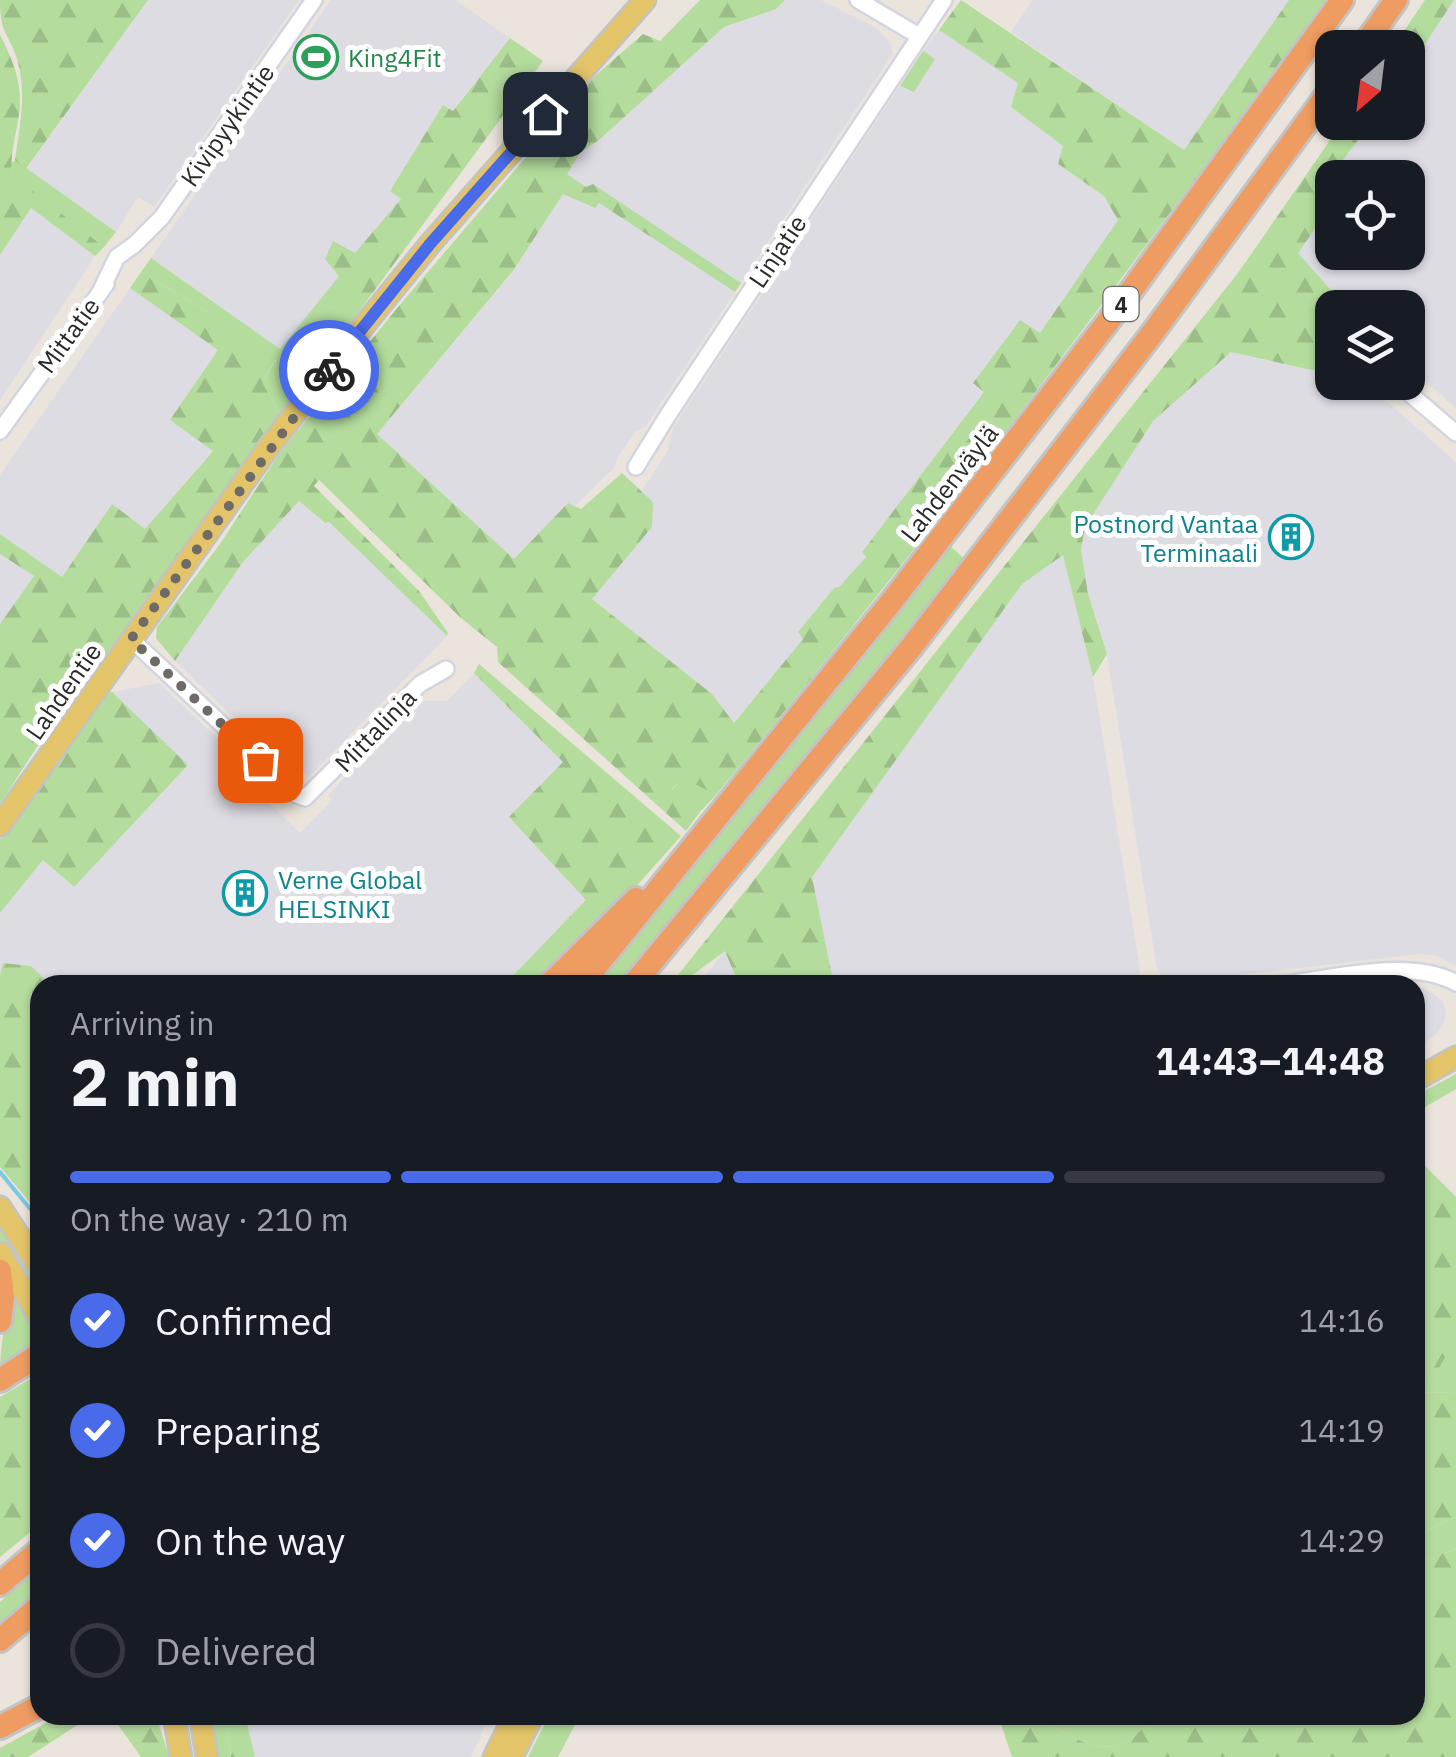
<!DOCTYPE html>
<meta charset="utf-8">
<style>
:root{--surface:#171b24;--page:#20242c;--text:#f1f3f6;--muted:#9ea1a6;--line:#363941;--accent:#4a6be9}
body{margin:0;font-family:"IBM Plex Sans",sans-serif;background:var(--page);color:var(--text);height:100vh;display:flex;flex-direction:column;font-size:38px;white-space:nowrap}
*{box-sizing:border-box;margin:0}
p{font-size:32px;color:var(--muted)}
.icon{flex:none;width:55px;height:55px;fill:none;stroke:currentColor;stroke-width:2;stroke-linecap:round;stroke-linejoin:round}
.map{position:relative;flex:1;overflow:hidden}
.side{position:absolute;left:30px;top:975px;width:1395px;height:750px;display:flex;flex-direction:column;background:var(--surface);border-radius:30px;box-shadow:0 2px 8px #0004}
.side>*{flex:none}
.needle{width:65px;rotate:208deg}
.controls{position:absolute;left:1315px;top:30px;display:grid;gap:20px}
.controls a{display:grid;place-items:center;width:110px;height:110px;border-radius:20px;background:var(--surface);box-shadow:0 2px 8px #0004;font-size:50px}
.pin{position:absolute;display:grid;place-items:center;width:85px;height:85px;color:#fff;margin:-42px;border-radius:20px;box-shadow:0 5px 15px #0006}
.courier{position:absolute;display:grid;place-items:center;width:100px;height:100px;margin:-50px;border:8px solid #4a6be9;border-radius:50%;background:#fff;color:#222;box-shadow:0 2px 12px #0007}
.headline em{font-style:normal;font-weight:700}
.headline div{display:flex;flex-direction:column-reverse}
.headline{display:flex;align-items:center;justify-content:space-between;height:170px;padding:0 40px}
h1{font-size:65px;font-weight:700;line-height:75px}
.bar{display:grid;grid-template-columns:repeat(4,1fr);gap:15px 10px;align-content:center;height:120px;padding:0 40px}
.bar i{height:12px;border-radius:8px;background:var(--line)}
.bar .current{background:var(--accent)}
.bar p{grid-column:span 4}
ol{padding:0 40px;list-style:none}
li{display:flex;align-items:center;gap:30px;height:110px}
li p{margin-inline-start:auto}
li .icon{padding:10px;border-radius:50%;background:var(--accent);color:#fff;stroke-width:4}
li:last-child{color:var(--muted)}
li i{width:55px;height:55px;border:5px solid var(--line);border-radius:50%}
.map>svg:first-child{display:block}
</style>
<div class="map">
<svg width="1456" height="1757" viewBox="0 0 1456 1757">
<defs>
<pattern id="forest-firs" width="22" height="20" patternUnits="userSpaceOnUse" patternTransform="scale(2.5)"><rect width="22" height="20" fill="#b4dc9d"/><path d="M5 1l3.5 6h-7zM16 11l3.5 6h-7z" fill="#9bbd87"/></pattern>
</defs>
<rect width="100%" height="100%" fill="#eae4dc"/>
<!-- industrial -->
<g fill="#dedce3">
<path d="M 148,0 L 299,0 L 154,207 L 138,197 L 116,232 L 26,170 Z"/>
<path d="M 331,0 L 455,0 L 510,38 L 452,111 L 444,106 L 391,190 L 401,199 L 281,350 L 151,258 Z"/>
<path d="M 785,0 L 821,0 L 875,27 L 889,41 L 893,53 L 741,283 L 593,185 L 586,187 L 566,175 L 580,153 L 599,140 L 724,27 L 776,9 Z"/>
<path d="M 1033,0 L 1289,0 L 1184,150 L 1011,32 Z"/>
<path d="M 1437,0 L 1456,0 L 1456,408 L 1408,366 L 1408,308 L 1346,307 L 1297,253 L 1332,205 L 1332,252 L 1408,252 L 1408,178 L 1332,178 L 1332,194 L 1324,185 L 1371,123 L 1408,122 L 1408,48 Z"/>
<path d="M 939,30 L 1019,83 L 1012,107 L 1063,146 L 1058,164 L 1104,196 L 1119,219 L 1040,333 L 1021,321 L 973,384 L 984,391 L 862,552 L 866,557 L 798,633 L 804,639 L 734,723 L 712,694 L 592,599 L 652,527 L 653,502 L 642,491 L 668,450 L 673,428 L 900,86 L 908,91 L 935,59 L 923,51 Z"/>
<path d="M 563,193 L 594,208 L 599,203 L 735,292 L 645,427 L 636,431 L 617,458 L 615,467 L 575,506 L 568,503 L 514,560 L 377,434 L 513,272 Z"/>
<path d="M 31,208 L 95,256 L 0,400 L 0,255 Z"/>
<path d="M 130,288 L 218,350 L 213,450 L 144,530 L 111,505 L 62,577 L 0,534 L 0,475 Z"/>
<path d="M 1231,352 L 1329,374 L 1332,371 L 1332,382 L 1366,383 L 1456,462 L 1456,966 L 1434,955 L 1419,954 L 1173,983 L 1164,979 L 1157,970 L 1107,654 L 1088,594 L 1081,550 L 1085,527 L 1153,421 Z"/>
<path d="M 299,501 L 324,523 L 329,521 L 447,636 L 309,777 L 297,767 L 277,759 L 175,661 L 243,562 Z"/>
<path d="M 0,554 L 34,576 L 0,624 Z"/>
<path d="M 1063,554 L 1093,677 L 1140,970 L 1137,981 L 1133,985 L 834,985 L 812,877 L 1022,583 Z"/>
<path d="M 474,673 L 564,762 L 510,817 L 587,900 L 504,985 L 51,985 L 31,966 L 3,963 L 0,975 L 0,913 L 43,860 L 73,887 L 188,766 L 112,692 L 159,683 L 260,778 L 267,801 L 300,833 L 332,801 L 328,795 L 418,701 L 447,701 Z"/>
<path d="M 725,950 L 739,985 L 698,985 Z"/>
<path d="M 1414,985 L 1417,985 L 1431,992 L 1443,1002 L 1446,1013 L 1444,1024 L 1435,1035 L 1415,1049 Z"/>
<path d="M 245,1715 L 477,1715 L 487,1721 L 471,1757 L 255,1757 Z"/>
</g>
<!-- grass -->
<g fill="#b4dc9d">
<path d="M 923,51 L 935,59 L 914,92 L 900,86 Z"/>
<path d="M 15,160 L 116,232 L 104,247 L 12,176 L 11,164 Z"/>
<path d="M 151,258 L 280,349 L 340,275 L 363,306 L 282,417 L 262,382 L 276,360 L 201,308 L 141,272 Z"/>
<path d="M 950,546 L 968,562 L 624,985 L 594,985 L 718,836 Z"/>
<path d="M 684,777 L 716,795 L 699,813 L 672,790 Z"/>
<path d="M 0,1219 L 40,1281 L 40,1304 L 0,1240 Z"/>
<path d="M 10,1283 L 40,1335 L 40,1348 L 0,1374 C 0,1343 7,1314 10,1283 Z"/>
<path d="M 1456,1339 L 1456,1392 L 1423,1393 Z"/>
<path d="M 1456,1517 L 1456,1549 L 1415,1563 L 1415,1536 Z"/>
<path d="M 40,1566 L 40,1595 L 0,1631 L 0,1602 Z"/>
<path d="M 213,1715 L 225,1715 L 231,1757 L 217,1757 Z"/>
<path d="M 549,1715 L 580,1715 L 558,1757 L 528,1757 Z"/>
<path d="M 1042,1715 L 1156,1715 C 1147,1723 1135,1738 1124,1743 C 1097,1755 1059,1733 1042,1715 Z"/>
</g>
<!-- forest -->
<g fill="url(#forest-firs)">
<path d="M 0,0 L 148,0 L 25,170 L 15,160 C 20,126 27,93 17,59 C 8,31 0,35 0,0 Z"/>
<path d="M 700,0 L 785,0 L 776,9 L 724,27 L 599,140 L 580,153 L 567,174 L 586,187 L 593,184 L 741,283 L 735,292 L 599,203 L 595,208 L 563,194 L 513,271 L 377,434 L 514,559 L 568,503 L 581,509 L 622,473 L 653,502 L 652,527 L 592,599 L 712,694 L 734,723 L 803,639 L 798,632 L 834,588 L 839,587 L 866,557 L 862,552 L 984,392 L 973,383 L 1020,320 L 1040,333 L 1118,220 L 1104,196 L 1058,164 L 1063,146 L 1011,107 L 1018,83 L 939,30 L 961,0 L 1184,150 L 1289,0 L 1325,0 C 1130,272 929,537 716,795 L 684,778 L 672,789 L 699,813 L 686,831 L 498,662 L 497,647 L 461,618 L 319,480 L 314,486 L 419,591 L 448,633 L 447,636 L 329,522 L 325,523 L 299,501 L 243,562 L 175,661 L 156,638 L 157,627 L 220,544 L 279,454 L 398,307 L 596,75 L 643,34 L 660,41 Z"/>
<path d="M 1425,0 L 1454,0 L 1408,70 L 1408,48 L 1393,47 Z"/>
<path d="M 0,35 C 11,56 21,79 20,104 C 19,128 9,151 12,175 L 104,247 L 95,256 L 31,208 L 0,255 Z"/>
<path d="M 510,38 L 543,61 L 363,306 L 325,259 L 333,241 L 355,253 L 401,199 L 390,191 L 443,105 L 453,111 Z"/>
<path d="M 1342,123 L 1371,123 L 1324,185 L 1332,194 L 1332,205 L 1298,253 L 1346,307 L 1332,308 L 1332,371 L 1330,374 L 1231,352 L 1153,421 L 1085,527 L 1081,550 L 1088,594 L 1107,654 L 1093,677 L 1063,555 L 1022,584 L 812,877 L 834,985 L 739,985 L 725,951 L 679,985 L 670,985 L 1238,273 Z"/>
<path d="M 141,272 L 201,308 L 276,359 L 262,382 L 282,417 L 93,672 L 64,705 L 0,804 L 0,624 L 34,576 L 0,554 L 0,534 L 62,577 L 112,504 L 145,529 L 213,451 L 170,420 L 218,350 L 130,288 Z"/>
<path d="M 479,664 L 681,836 L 608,918 L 539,985 L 504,985 L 586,900 L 509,817 L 563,762 L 474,673 Z"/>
<path d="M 112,692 L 188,765 L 74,887 L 43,860 L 0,913 L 0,839 L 106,693 Z"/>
<path d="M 3,963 L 31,966 L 51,985 L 40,985 L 40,1214 L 0,1167 L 0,975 Z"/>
<path d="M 1456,1074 L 1456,1089 L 1415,1113 L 1415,1096 Z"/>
<path d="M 1415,1143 L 1418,1145 L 1422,1163 L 1456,1197 L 1456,1339 L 1424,1393 L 1456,1392 L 1456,1517 L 1415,1536 Z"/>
<path d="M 35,1376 L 40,1377 L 40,1524 L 0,1557 L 0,1397 Z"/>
<path d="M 1456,1549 L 1456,1757 L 1012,1757 L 998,1715 L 1042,1715 C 1059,1733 1097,1755 1124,1743 C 1135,1738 1147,1723 1156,1715 L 1415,1715 L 1415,1563 Z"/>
<path d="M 60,1715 L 93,1715 L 28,1757 L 0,1757 L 0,1748 Z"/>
<path d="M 99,1715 L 156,1715 L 169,1757 L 141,1757 L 116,1722 Z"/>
<path d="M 225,1715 L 245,1715 L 255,1757 L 231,1757 Z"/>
</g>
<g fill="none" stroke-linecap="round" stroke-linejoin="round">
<!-- stream -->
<path stroke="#78c9e3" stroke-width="4" d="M 0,1172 L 40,1221"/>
<defs>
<g id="minor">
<path d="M 858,0 L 919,36"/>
<path d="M 102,288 L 117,257 L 134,245 L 162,217 L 314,0"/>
<path d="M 1396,382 L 1456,433"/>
<path d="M 0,431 L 106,284"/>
<path d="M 636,467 L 668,415 L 944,0"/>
<path d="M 131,639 L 297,795 L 305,798 L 420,684 L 446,669"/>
<path d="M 1278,985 C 1330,979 1409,957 1456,983"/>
</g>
<g id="major">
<path d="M 0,825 L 268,448 L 348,345 L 430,244 L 645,0"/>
<path d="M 1415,1080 L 1456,1057"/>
<path d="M 0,1207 L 40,1268"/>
<path d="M 0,1253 L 40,1318"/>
<path d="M 174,1715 L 181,1757"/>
<path d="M 200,1715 L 207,1757"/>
<path d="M 494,1757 L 515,1715"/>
<path d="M 512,1757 L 533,1715"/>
</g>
<g id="highway">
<path d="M 1362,48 L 1396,0"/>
<path d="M 549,985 L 636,899"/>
<path d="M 581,985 L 892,601 L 1120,306 L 1342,0"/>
<path d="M 633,985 L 913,645 L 1154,331 L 1332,88"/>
<path d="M 0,1271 L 3,1298 L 0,1321"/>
<path d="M 0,1380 L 40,1354"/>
<path d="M 0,1584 L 40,1550"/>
<path d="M 0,1640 L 40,1606"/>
<path d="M 0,1727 L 40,1706"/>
</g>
</defs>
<!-- minor casing -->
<use href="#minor" stroke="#d2d5e1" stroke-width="20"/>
<!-- major casing -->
<use href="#major" stroke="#c3c3c3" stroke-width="25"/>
<!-- highway casing -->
<use href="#highway" stroke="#c3c3c3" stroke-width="28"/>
<!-- minor -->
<use href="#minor" stroke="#fff" stroke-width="15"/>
<!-- major -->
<use href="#major" stroke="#e3c468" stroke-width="20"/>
<!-- highway -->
<use href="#highway" stroke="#ef9c62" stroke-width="22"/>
</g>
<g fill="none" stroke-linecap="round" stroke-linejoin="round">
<!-- done -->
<path stroke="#6d6a68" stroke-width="10" stroke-dasharray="0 18" d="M 260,760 L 131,639 L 329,370"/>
<!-- route -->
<path stroke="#4a6be9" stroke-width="12" d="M 329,370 L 430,244 L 545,114"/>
</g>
<!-- icons -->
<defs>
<symbol id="stadium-ring" viewBox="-11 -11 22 22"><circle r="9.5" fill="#fff" stroke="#2e9e5b" stroke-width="1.5"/><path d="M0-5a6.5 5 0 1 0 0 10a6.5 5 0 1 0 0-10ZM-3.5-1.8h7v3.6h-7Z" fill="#2e9e5b"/></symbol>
<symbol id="building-ring" viewBox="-11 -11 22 22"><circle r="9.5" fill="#fff" stroke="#0f9aa8" stroke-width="1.5"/><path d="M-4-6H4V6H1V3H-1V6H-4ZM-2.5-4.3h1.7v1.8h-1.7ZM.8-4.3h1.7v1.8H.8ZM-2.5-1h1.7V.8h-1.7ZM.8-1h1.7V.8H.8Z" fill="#0f9aa8"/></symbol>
</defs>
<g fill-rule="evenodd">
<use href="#stadium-ring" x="291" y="32" width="50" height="50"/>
<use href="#building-ring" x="1266" y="512" width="50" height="50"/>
<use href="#building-ring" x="220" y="868" width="50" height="50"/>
</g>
<g text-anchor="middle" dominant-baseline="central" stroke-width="10" stroke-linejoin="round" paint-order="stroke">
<!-- shield labels -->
<rect fill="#fff" stroke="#696969" stroke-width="2.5" x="1103.5" y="287" width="35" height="34" rx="8"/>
<g font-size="22" font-weight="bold" fill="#292929">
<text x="1121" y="304">4</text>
</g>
<!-- leisure labels -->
<g font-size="25" fill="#27864d" stroke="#fff" text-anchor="start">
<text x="348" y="57">King4Fit</text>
</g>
<!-- street labels -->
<g font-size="25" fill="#292929" stroke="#fff">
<text transform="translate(227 125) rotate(-55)">Kivipyykintie</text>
<text transform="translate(777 251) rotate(-56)">Linjatie</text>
<text transform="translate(68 335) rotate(-54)">Mittatie</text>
<text transform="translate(949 483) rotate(-52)">Lahdenväylä</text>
<text transform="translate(63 691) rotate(-55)">Lahdentie</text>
<text transform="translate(375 730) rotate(-46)">Mittalinja</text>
</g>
<!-- culture labels -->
<g font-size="25" fill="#0d838f" stroke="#fff" text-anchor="end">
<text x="1258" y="523">Postnord Vantaa<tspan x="1258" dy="29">Terminaali</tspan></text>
<text x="278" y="879" text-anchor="start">Verne Global<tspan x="278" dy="29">HELSINKI</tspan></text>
</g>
</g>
</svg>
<div class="controls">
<a><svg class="needle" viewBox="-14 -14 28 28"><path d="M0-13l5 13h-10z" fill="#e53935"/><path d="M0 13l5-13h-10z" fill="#9ea1a6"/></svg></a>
<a><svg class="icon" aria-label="locate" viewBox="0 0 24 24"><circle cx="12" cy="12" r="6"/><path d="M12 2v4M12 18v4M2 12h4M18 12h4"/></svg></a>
<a><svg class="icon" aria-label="layers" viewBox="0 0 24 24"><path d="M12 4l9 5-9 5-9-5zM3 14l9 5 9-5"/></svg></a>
</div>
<div class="pin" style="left:260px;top:760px;background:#ea580c"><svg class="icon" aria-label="bag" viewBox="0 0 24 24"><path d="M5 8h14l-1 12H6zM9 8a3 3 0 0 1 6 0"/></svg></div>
<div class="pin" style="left:545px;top:114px;background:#1f2937"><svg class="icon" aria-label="home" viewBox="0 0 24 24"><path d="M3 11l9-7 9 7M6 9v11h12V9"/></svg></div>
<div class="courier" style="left:329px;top:370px"><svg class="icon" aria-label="bike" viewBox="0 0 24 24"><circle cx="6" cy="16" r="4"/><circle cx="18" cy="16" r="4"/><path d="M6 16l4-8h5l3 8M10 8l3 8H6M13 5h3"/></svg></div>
<section class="side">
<div class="headline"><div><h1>2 min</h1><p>Arriving in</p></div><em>14:43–14:48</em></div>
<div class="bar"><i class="current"></i><i class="current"></i><i class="current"></i><i></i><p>On the way · 210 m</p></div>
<ol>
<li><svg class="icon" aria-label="check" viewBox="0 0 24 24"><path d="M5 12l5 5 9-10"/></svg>Confirmed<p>14:16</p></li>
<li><svg class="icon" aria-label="check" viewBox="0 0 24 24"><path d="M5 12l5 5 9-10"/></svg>Preparing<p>14:19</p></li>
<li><svg class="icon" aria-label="check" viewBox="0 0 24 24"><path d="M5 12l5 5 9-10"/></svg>On the way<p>14:29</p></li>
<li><i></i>Delivered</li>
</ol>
</section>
</div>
